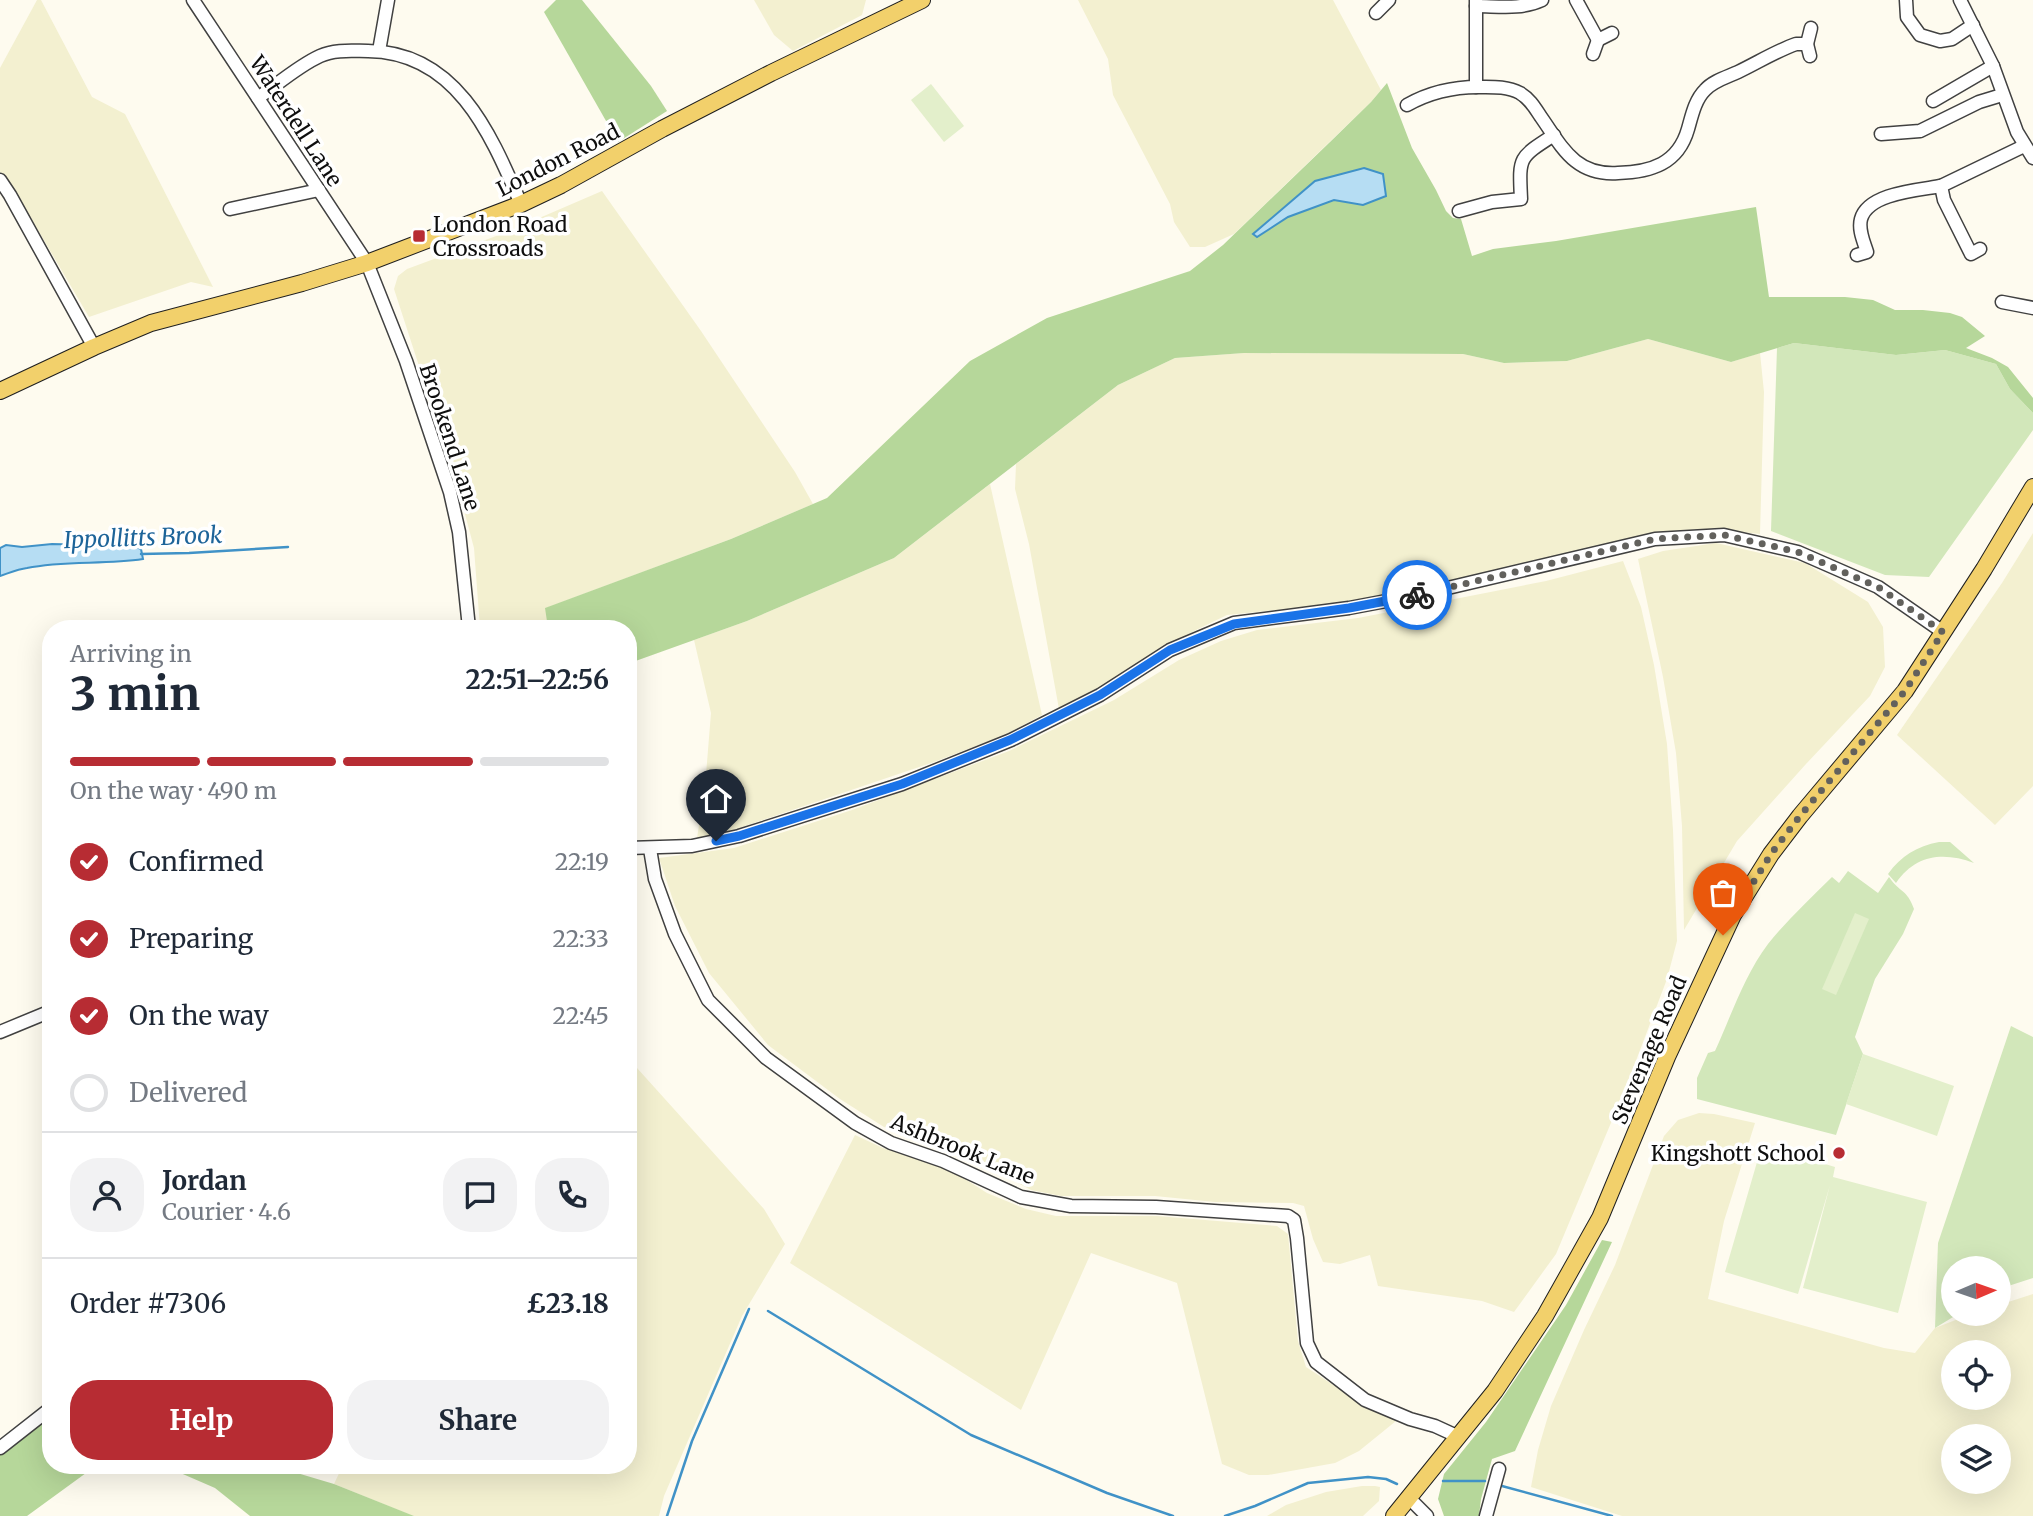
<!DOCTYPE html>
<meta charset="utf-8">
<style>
:root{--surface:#fff;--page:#f2f2f3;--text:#1f2937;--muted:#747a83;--line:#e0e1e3;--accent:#b72c33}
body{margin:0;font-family:Merriweather,serif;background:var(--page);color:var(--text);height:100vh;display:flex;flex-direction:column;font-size:26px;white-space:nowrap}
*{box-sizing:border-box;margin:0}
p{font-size:23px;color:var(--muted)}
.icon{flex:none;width:38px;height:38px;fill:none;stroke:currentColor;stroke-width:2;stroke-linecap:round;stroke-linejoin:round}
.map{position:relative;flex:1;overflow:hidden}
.details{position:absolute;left:42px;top:620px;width:595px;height:854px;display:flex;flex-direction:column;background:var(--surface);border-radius:28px;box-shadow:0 7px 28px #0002}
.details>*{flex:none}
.needle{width:46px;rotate:88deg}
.buttons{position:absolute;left:1941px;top:1256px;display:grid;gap:14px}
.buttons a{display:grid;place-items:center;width:70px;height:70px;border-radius:50%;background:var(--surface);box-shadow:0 7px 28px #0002;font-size:35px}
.pin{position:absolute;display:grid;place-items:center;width:60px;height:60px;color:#fff;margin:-72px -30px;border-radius:50% 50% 50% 0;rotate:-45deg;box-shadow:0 0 7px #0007}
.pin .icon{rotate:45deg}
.courier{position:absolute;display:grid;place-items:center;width:70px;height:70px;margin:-35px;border:5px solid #1a73e8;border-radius:50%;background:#fff;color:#222;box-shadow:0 2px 9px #0007}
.headline em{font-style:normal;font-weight:700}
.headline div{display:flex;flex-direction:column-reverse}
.headline{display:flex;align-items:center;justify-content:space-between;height:119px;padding:0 28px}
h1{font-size:46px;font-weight:700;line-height:52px}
.bar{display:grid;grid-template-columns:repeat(4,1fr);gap:10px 7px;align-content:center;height:84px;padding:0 28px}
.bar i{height:9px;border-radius:5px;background:var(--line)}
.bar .current{background:var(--accent)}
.bar p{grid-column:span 4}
.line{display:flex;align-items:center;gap:18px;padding:0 28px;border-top:2px solid var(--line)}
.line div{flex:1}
.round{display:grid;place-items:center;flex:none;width:74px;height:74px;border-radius:28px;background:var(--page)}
ol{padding:0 28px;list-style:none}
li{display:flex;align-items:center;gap:21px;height:77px}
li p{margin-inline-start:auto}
li .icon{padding:7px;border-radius:50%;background:var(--accent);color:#fff;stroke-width:4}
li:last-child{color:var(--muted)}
li i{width:38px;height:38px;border:4px solid var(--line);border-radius:50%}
.primary-button{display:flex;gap:14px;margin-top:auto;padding:14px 28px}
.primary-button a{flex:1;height:80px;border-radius:28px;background:var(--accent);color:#fff;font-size:28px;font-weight:700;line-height:80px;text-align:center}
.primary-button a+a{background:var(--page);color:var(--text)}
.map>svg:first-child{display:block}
</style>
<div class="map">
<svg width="2033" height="1516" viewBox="0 0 2033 1516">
<rect width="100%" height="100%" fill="#fefbef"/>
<!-- farmland -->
<g fill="#f3f0d0" fill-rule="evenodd">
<path d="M 37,0 L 41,0 L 92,97 L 125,114 L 213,287 L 191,282 L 89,317 L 22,203 L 0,172 L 0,68 Z"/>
<path d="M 754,0 L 866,0 L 862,15 L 793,51 L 774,35 Z"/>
<path d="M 1078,0 L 1333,0 L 1381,90 L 1371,102 L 1234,234 L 1205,247 L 1190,247 L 1174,222 L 1170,204 L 1113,95 L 1108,59 Z"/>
<path d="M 602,191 L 701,331 L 795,472 L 813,504 L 731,539 L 546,608 L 548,626 L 480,628 L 474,548 L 456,480 L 394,289 L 398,276 L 407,269 L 507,232 Z"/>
<path d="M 1648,339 L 1731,362 L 1760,353 L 1764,392 L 1760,534 L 1722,530 L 1347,603 L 1227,615 L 1194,631 L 1136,665 L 1098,692 L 1059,709 L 1029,544 L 1015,489 L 1016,464 L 1118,385 L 1175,358 L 1244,353 L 1463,354 L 1504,363 L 1567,361 Z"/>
<path d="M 990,484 L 1042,715 L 1005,735 L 934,762 L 727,832 L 697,838 L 705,787 L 711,713 L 694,640 L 747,621 L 894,558 Z"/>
<path d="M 2033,533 L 2033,786 L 1995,825 L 1897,735 L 2002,583 Z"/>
<path d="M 1716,543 L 1805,563 L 1868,602 L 1883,627 L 1885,667 L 1870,696 L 1806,764 L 1737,841 L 1684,930 L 1682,826 L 1676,753 L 1663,677 L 1638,559 L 1663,551 Z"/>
<path d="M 1623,561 L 1641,607 L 1654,665 L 1667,744 L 1673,830 L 1677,941 L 1667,979 L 1626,1087 L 1556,1254 L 1514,1312 L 1482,1301 L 1378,1286 L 1370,1255 L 1340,1264 L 1323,1262 L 1313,1239 L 1304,1206 L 1293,1203 L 1215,1202 L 1155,1196 L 1061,1196 L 1031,1190 L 965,1155 L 884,1127 L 840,1099 L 768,1045 L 709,973 L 675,906 L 659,858 L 734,848 L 852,810 L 1009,751 L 1114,700 L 1179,660 L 1221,641 L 1257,630 L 1358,618 L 1546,581 Z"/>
<path d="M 628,1058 L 764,1209 L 785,1244 L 742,1316 L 664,1496 L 659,1516 L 413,1516 L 334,1484 L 343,1465 L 628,1465 Z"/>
<path d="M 1699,1113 L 1714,1114 L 1755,1123 L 1724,1221 L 1708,1299 L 1884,1348 L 1915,1353 L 1935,1328 L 1971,1314 L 1998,1314 L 1999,1305 L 2033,1294 L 2033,1516 L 1622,1516 L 1531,1487 L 1538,1450 L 1551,1406 L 1584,1330 L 1615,1265 L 1664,1136 L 1678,1120 ZM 1953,1353 L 1998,1353 L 1998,1398 L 1953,1398 ZM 1953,1437 L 1998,1437 L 1998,1482 L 1953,1482 Z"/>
<path d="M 855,1135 L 883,1148 L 948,1168 L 987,1193 L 1026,1209 L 1056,1216 L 1157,1216 L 1277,1226 L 1288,1234 L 1298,1341 L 1306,1367 L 1362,1404 L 1396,1421 L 1359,1451 L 1335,1463 L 1268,1475 L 1249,1475 L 1222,1464 L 1177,1283 L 1091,1253 L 1021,1410 L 790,1263 Z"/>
<path d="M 1362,1486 L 1375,1486 L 1380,1487 L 1379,1501 L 1363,1516 L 1267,1516 L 1286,1505 L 1326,1492 Z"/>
</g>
<!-- green -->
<g fill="#d2e7ba">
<path d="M 1794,343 L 1896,355 L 1945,350 L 1996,364 L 2010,389 L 2033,413 L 2033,430 L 1929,577 L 1885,575 L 1771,531 L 1777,348 Z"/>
<path d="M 1939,842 L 1950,842 L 1974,863 C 1944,852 1916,854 1896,883 L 1888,874 C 1901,856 1917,846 1939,842 Z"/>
<path d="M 1848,871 L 1878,893 L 1889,877 C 1900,893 1907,889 1914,909 L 1903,934 L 1875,979 L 1855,1037 L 1863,1054 L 1836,1135 L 1697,1099 L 1697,1078 L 1708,1053 L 1715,1051 C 1731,1016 1744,976 1768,944 C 1787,920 1810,899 1832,877 L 1839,883 Z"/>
<path d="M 2011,1026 L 2033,1037 L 2033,1278 L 1999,1289 L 1998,1269 L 1953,1269 L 1953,1314 L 1958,1314 L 1935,1328 L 1938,1243 Z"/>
</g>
<!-- forest -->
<g fill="#b6d79a">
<path d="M 556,0 L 582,0 L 651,86 L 667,111 L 618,142 L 544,12 Z"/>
<path d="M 1387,83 L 1412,148 L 1436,190 L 1446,211 L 1453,218 L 1461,219 L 1472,256 L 1493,249 L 1556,241 L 1756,207 L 1769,297 L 1845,297 L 1873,300 L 1895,310 L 1923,310 L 1950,313 L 1962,317 L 1985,336 L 1966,348 L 1992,358 L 2008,367 L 2033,398 L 2033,413 L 2010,389 L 1996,364 L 1945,350 L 1896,355 L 1794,343 L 1731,362 L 1648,339 L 1567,361 L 1504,363 L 1463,354 L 1244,353 L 1175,358 L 1118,385 L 894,558 L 747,621 L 630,663 L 628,663 L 628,628 L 548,628 L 545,608 L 731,539 L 827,498 L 970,361 L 1047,318 L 1190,271 L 1223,245 L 1330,142 L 1371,102 Z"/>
<path d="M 1602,1240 L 1612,1242 L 1515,1451 L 1492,1459 L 1481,1499 L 1479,1516 L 1444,1516 L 1438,1499 L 1444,1474 L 1486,1422 L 1566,1305 Z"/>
<path d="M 51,1412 L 51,1465 L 97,1465 L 27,1516 L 0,1516 L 0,1454 Z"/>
<path d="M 162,1465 L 279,1465 L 287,1470 L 334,1484 L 414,1516 L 250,1516 L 215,1488 Z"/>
</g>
<!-- pitch -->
<g fill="#e3efcb">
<path d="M 931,84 L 964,126 L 944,142 L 911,100 Z"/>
<path d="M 1855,913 L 1869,919 L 1836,995 L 1822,989 Z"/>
<path d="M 1863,1054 L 1954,1086 L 1937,1136 L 1846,1104 Z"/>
<path d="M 1762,1145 L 1835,1167 L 1833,1177 L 1927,1202 L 1898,1313 L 1803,1288 L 1830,1185 L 1798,1294 L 1725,1272 Z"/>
</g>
<!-- water -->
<g fill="#b6ddf3" stroke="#4092c7" stroke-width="2">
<path d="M 1364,168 L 1383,174 L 1386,196 L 1363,205 L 1334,200 L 1288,217 L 1257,237 L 1253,234 L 1315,181 Z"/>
<path d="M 52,544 L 134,546 L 141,549 L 143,559 C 104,565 64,560 27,568 C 18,569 9,573 0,576 L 0,548 L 6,545 L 22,547 Z"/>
</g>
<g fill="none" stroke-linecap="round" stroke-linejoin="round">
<!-- stream -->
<g stroke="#4092c7" stroke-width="2.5">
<path d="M 141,554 L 189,553 L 288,547"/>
<path d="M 768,1311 L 971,1435 L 1107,1493 L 1173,1516"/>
<path d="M 1443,1481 L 1485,1481"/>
<path d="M 1502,1486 L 1612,1516"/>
<path d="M 667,1516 L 692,1441 L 749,1309"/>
<path d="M 1225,1516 L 1255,1506 L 1308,1483 L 1368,1477 L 1386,1479 L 1397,1484"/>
</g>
<defs>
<g id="minor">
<path d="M 193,0 L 367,263 L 406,361 L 450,492 L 459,532 L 469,628"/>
<path d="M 1576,0 L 1598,40 L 1612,33"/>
<path d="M 1906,0 L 1907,17 L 1920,35 L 1940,41 L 1952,39 L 1973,25"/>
<path d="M 1960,0 L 1993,66 L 2017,132 L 2033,158"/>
<path d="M 1476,6 C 1498,6 1521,10 1542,0"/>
<path d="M 1376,13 L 1389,0"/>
<path d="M 1807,44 L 1811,28"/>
<path d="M 379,51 L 388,0"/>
<path d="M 1593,54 L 1598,40"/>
<path d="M 1476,87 L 1476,0"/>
<path d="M 258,98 C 278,84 298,66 320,56 C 335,49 353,51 368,51 C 457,52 491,135 521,204"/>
<path d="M 1933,101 L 1993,66"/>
<path d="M 1407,105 C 1430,92 1452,87 1478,87 C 1492,87 1507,86 1520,93 C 1530,99 1535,108 1541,117 C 1562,147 1575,176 1618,173 C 1651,172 1678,164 1688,129 C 1692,115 1695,100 1705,90 C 1713,81 1727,77 1738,72 C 1757,63 1776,51 1796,44 L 1807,44 L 1810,56"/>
<path d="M 1881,134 L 1920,131 L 1979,102 L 2002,95"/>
<path d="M 0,180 L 10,195 L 94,347"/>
<path d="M 230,209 L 319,190"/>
<path d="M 1459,211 L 1492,202 L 1521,199 C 1519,157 1518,158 1554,135"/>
<path d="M 1980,249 L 1971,254 L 1944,200 L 1941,186 L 2024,146"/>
<path d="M 1857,255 L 1867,252 C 1864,242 1858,230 1861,219 C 1868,193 1919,190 1941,186"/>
<path d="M 2002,302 L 2033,308"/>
<path d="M 628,848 L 692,846 L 739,836 L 902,784 L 1011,740 L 1100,695 L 1170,650 L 1234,623 L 1349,608 L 1418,595 L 1655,539 L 1724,535 L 1798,552 L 1878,587 L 1943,632"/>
<path d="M 650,849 L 655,879 L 675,934 L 708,1000 L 766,1058 L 855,1123 L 891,1143 L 943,1161 L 1021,1197 L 1071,1206 L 1156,1207 L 1288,1216 L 1294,1220 L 1297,1238 L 1307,1343 L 1316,1362 L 1365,1400 L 1410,1419 L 1435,1426 L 1459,1437"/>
<path d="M 0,1032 L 51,1011"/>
<path d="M 0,1448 L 51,1408"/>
<path d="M 1409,1498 L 1427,1516"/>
<path d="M 1486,1516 L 1499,1469"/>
</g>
<g id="major">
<path d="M 0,391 L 94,347 L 151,323 L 302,283 L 367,263 L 521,204 L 561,185 L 662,129 L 771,73 L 922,0"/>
<path d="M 1394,1516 L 1495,1391 L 1545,1316 L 1600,1218 L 1667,1057 L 1733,915 L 1771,854 L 1800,816 L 1905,691 L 1984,569 L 2033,487"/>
</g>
</defs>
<!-- minor casing -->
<use href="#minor" stroke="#414141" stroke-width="15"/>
<!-- major casing -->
<use href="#major" stroke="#1f1f1f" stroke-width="18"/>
<!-- minor -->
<use href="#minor" stroke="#fff" stroke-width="12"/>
<!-- major -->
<use href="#major" stroke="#f2d06b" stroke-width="16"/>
</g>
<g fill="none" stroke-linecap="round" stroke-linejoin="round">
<!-- done -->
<path stroke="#62615d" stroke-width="7" stroke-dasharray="0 12.6" d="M 1417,595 L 1655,539 L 1724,535 L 1798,552 L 1878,587 L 1943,632 L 1905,691 L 1800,816 L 1771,854 L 1733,915 L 1723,935"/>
<!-- route -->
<path stroke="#1a73e8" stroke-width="9" d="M 716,841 L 739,836 L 902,784 L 1010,740 L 1100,695 L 1170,650 L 1234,624 L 1349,608 L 1417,595"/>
</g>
<!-- markers -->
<g fill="#b72c33" stroke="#fff" stroke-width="2.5">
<rect x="412" y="229" width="14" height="14" rx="3.5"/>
<circle cx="1839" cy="1153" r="7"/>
</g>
<g text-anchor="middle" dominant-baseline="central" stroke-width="7" stroke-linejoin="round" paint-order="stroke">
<!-- street labels -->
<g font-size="21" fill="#0e0e0e" stroke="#fff">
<text transform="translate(296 121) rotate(57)">Waterdell Lane</text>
<text transform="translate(558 160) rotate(-27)">London Road</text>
<text transform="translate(450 437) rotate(72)">Brookend Lane</text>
<text transform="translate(1649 1050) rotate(-67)">Stevenage Road</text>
<text transform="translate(963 1149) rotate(22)">Ashbrook Lane</text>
</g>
<!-- poi labels -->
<g font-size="21" fill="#0e0e0e" stroke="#fff" text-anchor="start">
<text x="433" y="224">London Road<tspan x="433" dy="24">Crossroads</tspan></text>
<text x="1825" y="1153" text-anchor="end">Kingshott School</text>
</g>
<!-- water labels -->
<g font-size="23" font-style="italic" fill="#1d6499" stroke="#fff">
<text transform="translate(143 537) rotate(-2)">Ippollitts Brook</text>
</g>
</g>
</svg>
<div class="buttons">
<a><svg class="needle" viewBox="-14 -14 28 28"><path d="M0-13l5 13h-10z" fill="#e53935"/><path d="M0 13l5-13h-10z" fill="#747a83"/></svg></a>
<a><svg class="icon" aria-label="locate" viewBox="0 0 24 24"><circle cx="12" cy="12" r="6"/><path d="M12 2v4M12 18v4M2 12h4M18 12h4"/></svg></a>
<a><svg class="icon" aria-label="layers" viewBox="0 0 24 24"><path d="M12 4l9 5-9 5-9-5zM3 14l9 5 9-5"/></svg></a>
</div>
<div class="pin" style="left:1723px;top:935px;background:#ea580c"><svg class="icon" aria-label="bag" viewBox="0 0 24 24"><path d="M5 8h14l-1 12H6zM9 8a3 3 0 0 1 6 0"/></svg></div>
<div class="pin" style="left:716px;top:841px;background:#1f2937"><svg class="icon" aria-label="home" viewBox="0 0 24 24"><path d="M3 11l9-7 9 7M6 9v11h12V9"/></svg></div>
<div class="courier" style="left:1417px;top:595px"><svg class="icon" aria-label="bike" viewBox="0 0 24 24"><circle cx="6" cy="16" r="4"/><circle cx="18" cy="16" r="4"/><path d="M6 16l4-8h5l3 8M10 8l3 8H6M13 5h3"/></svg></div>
<section class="details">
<div class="headline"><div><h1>3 min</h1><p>Arriving in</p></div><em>22:51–22:56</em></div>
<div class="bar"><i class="current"></i><i class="current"></i><i class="current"></i><i></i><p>On the way · 490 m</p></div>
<ol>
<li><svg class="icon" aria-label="check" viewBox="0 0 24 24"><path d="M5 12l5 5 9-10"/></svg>Confirmed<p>22:19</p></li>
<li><svg class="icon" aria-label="check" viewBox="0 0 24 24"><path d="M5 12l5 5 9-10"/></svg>Preparing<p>22:33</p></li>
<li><svg class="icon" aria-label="check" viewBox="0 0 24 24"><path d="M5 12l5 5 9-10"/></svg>On the way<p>22:45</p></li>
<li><i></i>Delivered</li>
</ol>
<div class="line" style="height:126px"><a class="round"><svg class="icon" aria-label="person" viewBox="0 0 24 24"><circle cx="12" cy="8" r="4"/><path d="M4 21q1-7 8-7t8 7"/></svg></a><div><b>Jordan</b><p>Courier · 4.6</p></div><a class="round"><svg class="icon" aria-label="chat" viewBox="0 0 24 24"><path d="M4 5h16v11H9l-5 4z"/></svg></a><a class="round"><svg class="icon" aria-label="phone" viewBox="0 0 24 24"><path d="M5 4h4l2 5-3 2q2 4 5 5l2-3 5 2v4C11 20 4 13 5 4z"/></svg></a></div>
<div class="line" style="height:91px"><div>Order #7306</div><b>£23.18</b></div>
<div class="primary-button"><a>Help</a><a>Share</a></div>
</section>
</div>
